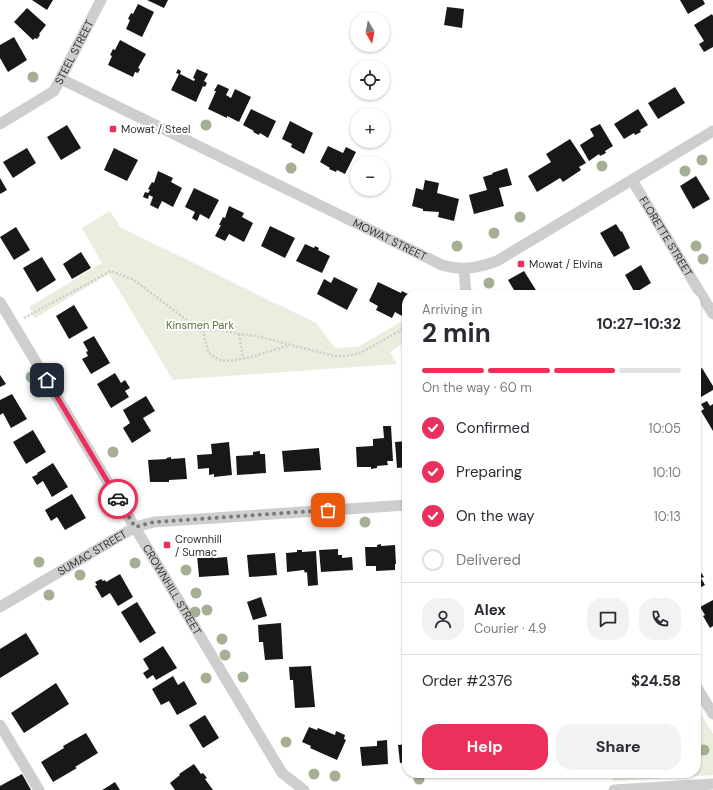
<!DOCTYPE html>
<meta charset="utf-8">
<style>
:root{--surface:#fff;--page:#f2f2f3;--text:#2b2b33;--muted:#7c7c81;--line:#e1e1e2;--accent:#eb305c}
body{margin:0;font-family:"DM Sans",sans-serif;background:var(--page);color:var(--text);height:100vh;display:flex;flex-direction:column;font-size:15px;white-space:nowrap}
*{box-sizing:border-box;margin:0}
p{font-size:13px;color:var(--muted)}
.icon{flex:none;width:22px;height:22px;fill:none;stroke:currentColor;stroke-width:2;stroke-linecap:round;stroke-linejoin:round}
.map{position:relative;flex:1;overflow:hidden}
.drawer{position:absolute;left:402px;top:290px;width:299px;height:488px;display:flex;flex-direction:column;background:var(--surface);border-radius:16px;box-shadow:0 1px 3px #0004}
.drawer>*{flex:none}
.needle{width:26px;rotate:170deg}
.fabs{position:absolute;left:350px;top:12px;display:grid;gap:8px}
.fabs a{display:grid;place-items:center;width:40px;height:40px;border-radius:50%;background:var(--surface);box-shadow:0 1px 3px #0004;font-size:20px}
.pin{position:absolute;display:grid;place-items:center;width:34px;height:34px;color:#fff;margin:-17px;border-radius:8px;box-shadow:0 2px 6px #0006}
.courier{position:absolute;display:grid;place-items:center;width:40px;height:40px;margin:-20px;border:3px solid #eb305c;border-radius:50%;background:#fff;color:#222;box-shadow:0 1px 5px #0007}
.headline em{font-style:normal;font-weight:700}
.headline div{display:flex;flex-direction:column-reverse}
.headline{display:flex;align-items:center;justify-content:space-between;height:68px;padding:0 20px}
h1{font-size:26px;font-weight:700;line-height:30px}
.bar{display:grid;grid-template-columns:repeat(4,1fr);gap:6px 4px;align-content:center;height:48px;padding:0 20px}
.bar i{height:5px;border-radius:3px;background:var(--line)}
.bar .active{background:var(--accent)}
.bar p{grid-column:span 4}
.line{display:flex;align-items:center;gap:10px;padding:0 20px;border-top:1px solid var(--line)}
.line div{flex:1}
.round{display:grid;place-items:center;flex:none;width:42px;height:42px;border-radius:16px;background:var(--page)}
ol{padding:0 20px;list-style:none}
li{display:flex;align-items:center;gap:12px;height:44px}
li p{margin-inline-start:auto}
li .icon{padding:4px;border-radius:50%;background:var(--accent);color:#fff;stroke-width:4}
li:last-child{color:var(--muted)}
li i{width:22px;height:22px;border:2px solid var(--line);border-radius:50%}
.primary-button{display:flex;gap:8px;margin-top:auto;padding:8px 20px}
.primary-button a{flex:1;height:46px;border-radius:16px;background:var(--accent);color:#fff;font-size:16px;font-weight:700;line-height:46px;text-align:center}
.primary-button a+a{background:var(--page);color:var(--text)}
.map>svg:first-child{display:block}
</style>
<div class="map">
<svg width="713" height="790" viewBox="0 0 713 790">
<rect width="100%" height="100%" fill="#fff"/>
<!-- green -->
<g fill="#e9eedf">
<path d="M 110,211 L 120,227 L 316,323 L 335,348 L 358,347 L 407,318 L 407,341 L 390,352 L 397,364 L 173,380 L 109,274 L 35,318 L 29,307 L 102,263 L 82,228 Z"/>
<path d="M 696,707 L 697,707 L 713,734 L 713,775 L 613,781 L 612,773 L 696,773 Z"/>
</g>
<!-- building -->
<g fill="#181818">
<path d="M 32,0 L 53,0 L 47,10 Z"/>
<path d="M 147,0 L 168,0 L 164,8 Z"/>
<path d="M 680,0 L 703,0 L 705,4 L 688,14 Z"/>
<path d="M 138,4 L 154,12 L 142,37 L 126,29 L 130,20 L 128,19 L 131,13 L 133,14 Z"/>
<path d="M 447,7 L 464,9 L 462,28 L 444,25 Z"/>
<path d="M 27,8 L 46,25 L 39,34 L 40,35 L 37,39 L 35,38 L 33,40 L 14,22 Z"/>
<path d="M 712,14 L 713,16 L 713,47 L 704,52 L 699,44 L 704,41 L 694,25 Z"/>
<path d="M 14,37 L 27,60 L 8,72 L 0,58 L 0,45 Z"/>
<path d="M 120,40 L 146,54 L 138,68 L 140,69 L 138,73 L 135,72 L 133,77 L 108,65 L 112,56 L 110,55 L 113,49 L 115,50 Z"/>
<path d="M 178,69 L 181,71 L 180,74 L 194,81 L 195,79 L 193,78 L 197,69 L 208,74 L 204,81 L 207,83 L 205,87 L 203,86 L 196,102 L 171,90 L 179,74 L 176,73 Z"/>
<path d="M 218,84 L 229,89 L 226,95 L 231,98 L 235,89 L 251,97 L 239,122 L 227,116 L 227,118 L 208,109 L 216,91 L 214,91 Z"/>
<path d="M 675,87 L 685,103 L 658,119 L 648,103 Z"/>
<path d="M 251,109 L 276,121 L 268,138 L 260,133 L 259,135 L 253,132 L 254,131 L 243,125 Z"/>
<path d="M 638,109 L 648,125 L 640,130 L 641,132 L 635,135 L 634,133 L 624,139 L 614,124 Z"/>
<path d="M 290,121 L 313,133 L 304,154 L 291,147 L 292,144 L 282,139 Z"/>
<path d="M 600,124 L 613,146 L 605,151 L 606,153 L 600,156 L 599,154 L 589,161 L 580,145 L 594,136 L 590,129 Z"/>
<path d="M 67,125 L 81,148 L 61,160 L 47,137 Z"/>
<path d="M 570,139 L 586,163 L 579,167 L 581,170 L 563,182 L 560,178 L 537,192 L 528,176 L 551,162 L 546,154 Z"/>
<path d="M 328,146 L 343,153 L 346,147 L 356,152 L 345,174 L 337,170 L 336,172 L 329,169 L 330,168 L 320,162 Z"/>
<path d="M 27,148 L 36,163 L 13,178 L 3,162 Z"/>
<path d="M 114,148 L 138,160 L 127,181 L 104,170 Z"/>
<path d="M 357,166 L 357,180 L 351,177 Z"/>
<path d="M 507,168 L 512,185 L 499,188 L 504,206 L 474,214 L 469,195 L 487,190 L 483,177 L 493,174 L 492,173 Z"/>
<path d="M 158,171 L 173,178 L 171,182 L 182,188 L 173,207 L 162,201 L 158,209 L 150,205 L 153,197 L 149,195 L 148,199 L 143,197 L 145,192 L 148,193 L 150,190 L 148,189 L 152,182 L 154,183 Z"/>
<path d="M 696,176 L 710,199 L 693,209 L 680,186 Z"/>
<path d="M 0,178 L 7,190 L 0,194 Z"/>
<path d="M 425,180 L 439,183 L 437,193 L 459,199 L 454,221 L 438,217 L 439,212 L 423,211 L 423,209 L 412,206 L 416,188 L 423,190 Z"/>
<path d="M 194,188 L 219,200 L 209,219 L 200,214 L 197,221 L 192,218 L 195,212 L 185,207 Z"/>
<path d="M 229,206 L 244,213 L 242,217 L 253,223 L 244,242 L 229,234 L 225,241 L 215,236 L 221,225 L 219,225 L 223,217 L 225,218 Z"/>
<path d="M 616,224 L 621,232 L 622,231 L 630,248 L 614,257 L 600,233 Z"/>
<path d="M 270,226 L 295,238 L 285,258 L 261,246 Z"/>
<path d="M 16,227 L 30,250 L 14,260 L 0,237 Z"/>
<path d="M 305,244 L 314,248 L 315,246 L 319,248 L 318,250 L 330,256 L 322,273 L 296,261 Z"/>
<path d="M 81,252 L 91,268 L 72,279 L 63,264 Z"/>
<path d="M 42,257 L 56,280 L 37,292 L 23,268 Z"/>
<path d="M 641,265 L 651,283 L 635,293 L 625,275 Z"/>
<path d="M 524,271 L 539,295 L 517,295 L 508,280 Z"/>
<path d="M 334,277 L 358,289 L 347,310 L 317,294 L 324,279 L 331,283 Z"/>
<path d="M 378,282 L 401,293 L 402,291 L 410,295 L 407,295 L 407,305 L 402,316 L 395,312 L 392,318 L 376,310 L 378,306 L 369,301 Z"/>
<path d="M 74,305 L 88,328 L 69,339 L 56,316 Z"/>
<path d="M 94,336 L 110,363 L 91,374 L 82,359 L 88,356 L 86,352 L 88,351 L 83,342 Z"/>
<path d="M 702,368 L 713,386 L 713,390 L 696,400 L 696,372 Z"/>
<path d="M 115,373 L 121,383 L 125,380 L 130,388 L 125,391 L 129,397 L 111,408 L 97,384 Z"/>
<path d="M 0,375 L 6,384 L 0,387 Z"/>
<path d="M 12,394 L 27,419 L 11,428 L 3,413 L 0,415 L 0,400 Z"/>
<path d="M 146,396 L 155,411 L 143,418 L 151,431 L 132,443 L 123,428 L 130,423 L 123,410 Z"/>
<path d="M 707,401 L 710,406 L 713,404 L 713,431 L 701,411 L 704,409 L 701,404 Z"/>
<path d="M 383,426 L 391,426 L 393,461 L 387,461 L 388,465 L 377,466 L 377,468 L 371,469 L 371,467 L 357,467 L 356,447 L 373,446 L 373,439 L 384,438 Z"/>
<path d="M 33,430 L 46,452 L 26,464 L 13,442 Z"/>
<path d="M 407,441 L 407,467 L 397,468 L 395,442 Z"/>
<path d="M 229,442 L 232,475 L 214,477 L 214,474 L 209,475 L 209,468 L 198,469 L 197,455 L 212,454 L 211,444 Z"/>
<path d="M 319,448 L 321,470 L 284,472 L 282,451 Z"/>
<path d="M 260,451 L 260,454 L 265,454 L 266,473 L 237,475 L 236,456 L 253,455 L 253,452 Z"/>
<path d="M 171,457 L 171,459 L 185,458 L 187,479 L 169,480 L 169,482 L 150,482 L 148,460 L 167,459 L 166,458 Z"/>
<path d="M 53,463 L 68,487 L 52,497 L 43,481 L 37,485 L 32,477 L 38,474 L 37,473 Z"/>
<path d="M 72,494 L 86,518 L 65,530 L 57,517 L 51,521 L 45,510 Z"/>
<path d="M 381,544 L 381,546 L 395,545 L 396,564 L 395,564 L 395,570 L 376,571 L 376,566 L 366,566 L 365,547 L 377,547 L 377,545 Z"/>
<path d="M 338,549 L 338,555 L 342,555 L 342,558 L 352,557 L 353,570 L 321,572 L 319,550 Z"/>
<path d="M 297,550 L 302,550 L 302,552 L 316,551 L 318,585 L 308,586 L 307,572 L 305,573 L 304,570 L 287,572 L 286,553 L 297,552 Z"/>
<path d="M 207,551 L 214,551 L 214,558 L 227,557 L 229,575 L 199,577 L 197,555 L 199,553 L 207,553 Z"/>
<path d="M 275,553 L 277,575 L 249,577 L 247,555 Z"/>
<path d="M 404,553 L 407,553 L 407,567 L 405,567 Z"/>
<path d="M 696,570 L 698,572 L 700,571 L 704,577 L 701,578 L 705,585 L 696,590 Z"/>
<path d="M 120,574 L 133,597 L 118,606 L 110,593 L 102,598 L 95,586 L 97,585 L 95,582 L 101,579 L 103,581 L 105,580 L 106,582 Z"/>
<path d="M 261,597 L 267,616 L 253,620 L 247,602 Z"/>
<path d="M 713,600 L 713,626 L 710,628 L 703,616 L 705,615 L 700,607 Z"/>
<path d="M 137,602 L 156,633 L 140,643 L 121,612 Z"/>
<path d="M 281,623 L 283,659 L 265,660 L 263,642 L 259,642 L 258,625 Z"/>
<path d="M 26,633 L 39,654 L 0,678 L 0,649 Z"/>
<path d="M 163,646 L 177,668 L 156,680 L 153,675 L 147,679 L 143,673 L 149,669 L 143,659 Z"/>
<path d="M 311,666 L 315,707 L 295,708 L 293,680 L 290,680 L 289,667 Z"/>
<path d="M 173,676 L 178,685 L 184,681 L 197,704 L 177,715 L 169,701 L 161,705 L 152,689 Z"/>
<path d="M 56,683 L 69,704 L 24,733 L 11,713 Z"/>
<path d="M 205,715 L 219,738 L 203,748 L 189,725 Z"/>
<path d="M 309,727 L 317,730 L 318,728 L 335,735 L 336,731 L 345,735 L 344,739 L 346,740 L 337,760 L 310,748 L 311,746 L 302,742 Z"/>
<path d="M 86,733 L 98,753 L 75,767 L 77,768 L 53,782 L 41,762 L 64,748 L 63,746 Z"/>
<path d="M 387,740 L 388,764 L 362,766 L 360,747 L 377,746 L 377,741 Z"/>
<path d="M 407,744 L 407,762 L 400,763 L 398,745 Z"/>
<path d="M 194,764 L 201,774 L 203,773 L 207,778 L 205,779 L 213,790 L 175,790 L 170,783 L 180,775 L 179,774 Z"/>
<path d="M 22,774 L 31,790 L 0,790 L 0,786 Z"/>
<path d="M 115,782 L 120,790 L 102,790 L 104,789 Z"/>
</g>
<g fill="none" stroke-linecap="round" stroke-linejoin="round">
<!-- path -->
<g stroke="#cecece" stroke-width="2.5" stroke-dasharray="2 2" stroke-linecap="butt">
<path d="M 24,318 L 111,271 L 134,280 L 196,327 L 204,330 L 220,330 L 239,334 L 257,336 L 334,356 L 346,356 L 360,353 L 407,327"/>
<path d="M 204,330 L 204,337 L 209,353 C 212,355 216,358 220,360 C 234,364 274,350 289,345"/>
<path d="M 239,334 L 243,358"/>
</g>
<!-- street -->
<g stroke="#cecece" stroke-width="11">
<path id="s1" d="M 61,79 L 442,265 C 461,271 478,268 497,261 L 713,131"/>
<path id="s2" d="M 0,124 L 54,91 L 101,0"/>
<path id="s3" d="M 632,180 L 713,314"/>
<path d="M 464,269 L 466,295"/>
<path id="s4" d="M 0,302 L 282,773 L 304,790"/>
<path id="s5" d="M 0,607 L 135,527 L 154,522 L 407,505"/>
<path d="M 696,686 L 713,714"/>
<path d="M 0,725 L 39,790"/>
<path d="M 614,790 L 713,784"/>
</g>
</g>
<!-- trees -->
<g fill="#a5af94">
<circle cx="33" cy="77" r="5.5"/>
<circle cx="206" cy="125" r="5.5"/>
<circle cx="702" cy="160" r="5.5"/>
<circle cx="602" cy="166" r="5.5"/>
<circle cx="291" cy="168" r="5.5"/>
<circle cx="685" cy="171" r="5.5"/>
<circle cx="520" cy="217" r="5.5"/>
<circle cx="494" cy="233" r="5.5"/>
<circle cx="457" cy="246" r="5.5"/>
<circle cx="696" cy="246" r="5.5"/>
<circle cx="703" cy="259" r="5.5"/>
<circle cx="489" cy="283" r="5.5"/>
<circle cx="31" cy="377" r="5.5"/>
<circle cx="39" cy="392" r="5.5"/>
<circle cx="113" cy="452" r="5.5"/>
<circle cx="365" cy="522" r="5.5"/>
<circle cx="39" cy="562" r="5.5"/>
<circle cx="135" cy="563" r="5.5"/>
<circle cx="186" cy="570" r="5.5"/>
<circle cx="80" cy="575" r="5.5"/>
<circle cx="196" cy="593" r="5.5"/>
<circle cx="49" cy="595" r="5.5"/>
<circle cx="207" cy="610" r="5.5"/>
<circle cx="195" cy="612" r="5.5"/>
<circle cx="222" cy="639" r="5.5"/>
<circle cx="225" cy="655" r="5.5"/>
<circle cx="243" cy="677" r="5.5"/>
<circle cx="206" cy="678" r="5.5"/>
<circle cx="286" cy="742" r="5.5"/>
<circle cx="704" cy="750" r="5.5"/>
<circle cx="314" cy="774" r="5.5"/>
<circle cx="335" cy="776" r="5.5"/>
<circle cx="419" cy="779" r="5.5"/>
</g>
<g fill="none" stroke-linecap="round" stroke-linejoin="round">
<!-- done -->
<path stroke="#797979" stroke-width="4" stroke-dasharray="0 7.2" d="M 118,499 L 135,527 L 154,522 L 328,510"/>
<!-- route -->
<path stroke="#eb305c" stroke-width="5" d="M 47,380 L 118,499"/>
</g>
<!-- markers -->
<g fill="#eb305c" stroke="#fff" stroke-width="1.5">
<rect x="109" y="125" width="8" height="8" rx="2"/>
<rect x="517" y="260" width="8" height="8" rx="2"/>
<rect x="163" y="541" width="8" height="8" rx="2"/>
</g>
<g text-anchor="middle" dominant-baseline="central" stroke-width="4" stroke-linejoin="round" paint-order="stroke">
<!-- street labels -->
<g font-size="11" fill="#313131" stroke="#fff">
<text stroke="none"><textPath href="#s2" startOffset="107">STEEL STREET</textPath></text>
<text stroke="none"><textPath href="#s3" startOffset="66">FLORETTE STREET</textPath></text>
<text stroke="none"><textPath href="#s1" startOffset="366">MOWAT STREET</textPath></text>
<text stroke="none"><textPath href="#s5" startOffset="107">SUMAC STREET</textPath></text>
<text stroke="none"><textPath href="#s4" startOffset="335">CROWNHILL STREET</textPath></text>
</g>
<!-- poi labels -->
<g font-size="11" fill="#313131" stroke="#fff" text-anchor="start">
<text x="121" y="129">Mowat / Steel</text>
<text x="529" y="264">Mowat / Elvina</text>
<text x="175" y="539">Crownhill<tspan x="175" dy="13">/ Sumac</tspan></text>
</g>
<!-- park labels -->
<g font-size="11" fill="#5c6e3c" stroke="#fff">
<text x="200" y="325">Kinsmen Park</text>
</g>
</g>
</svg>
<div class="fabs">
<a><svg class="needle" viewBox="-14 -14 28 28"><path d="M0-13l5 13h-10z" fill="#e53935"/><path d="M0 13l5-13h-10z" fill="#7c7c81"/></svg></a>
<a><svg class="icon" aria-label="locate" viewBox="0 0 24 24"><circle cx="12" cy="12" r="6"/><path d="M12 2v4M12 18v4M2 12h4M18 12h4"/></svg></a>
<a>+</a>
<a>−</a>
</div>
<div class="pin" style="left:328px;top:510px;background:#ea580c"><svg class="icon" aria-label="bag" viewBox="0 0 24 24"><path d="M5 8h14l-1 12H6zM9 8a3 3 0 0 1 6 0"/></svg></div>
<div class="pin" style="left:47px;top:380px;background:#1f2937"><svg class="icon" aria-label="home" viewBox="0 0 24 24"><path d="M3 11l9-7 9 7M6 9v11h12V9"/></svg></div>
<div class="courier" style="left:118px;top:499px"><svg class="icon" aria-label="car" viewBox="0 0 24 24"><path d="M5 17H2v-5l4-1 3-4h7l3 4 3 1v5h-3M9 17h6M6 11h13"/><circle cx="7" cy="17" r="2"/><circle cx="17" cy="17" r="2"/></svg></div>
<section class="drawer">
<div class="headline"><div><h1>2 min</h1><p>Arriving in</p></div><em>10:27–10:32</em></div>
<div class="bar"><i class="active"></i><i class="active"></i><i class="active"></i><i></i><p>On the way · 60 m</p></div>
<ol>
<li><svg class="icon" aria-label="check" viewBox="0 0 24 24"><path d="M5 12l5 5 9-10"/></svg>Confirmed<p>10:05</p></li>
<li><svg class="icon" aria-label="check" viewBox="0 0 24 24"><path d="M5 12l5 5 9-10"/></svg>Preparing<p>10:10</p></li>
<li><svg class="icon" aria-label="check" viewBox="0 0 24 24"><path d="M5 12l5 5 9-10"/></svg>On the way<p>10:13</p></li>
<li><i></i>Delivered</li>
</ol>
<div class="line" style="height:72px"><a class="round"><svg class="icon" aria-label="person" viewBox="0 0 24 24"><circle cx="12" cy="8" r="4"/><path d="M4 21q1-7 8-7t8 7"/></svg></a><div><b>Alex</b><p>Courier · 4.9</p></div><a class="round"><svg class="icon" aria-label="chat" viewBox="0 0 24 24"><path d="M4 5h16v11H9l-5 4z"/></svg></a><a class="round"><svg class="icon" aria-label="phone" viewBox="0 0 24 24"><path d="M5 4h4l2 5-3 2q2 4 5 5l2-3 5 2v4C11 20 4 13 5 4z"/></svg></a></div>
<div class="line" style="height:52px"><div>Order #2376</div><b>$24.58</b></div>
<div class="primary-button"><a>Help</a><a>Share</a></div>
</section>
</div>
